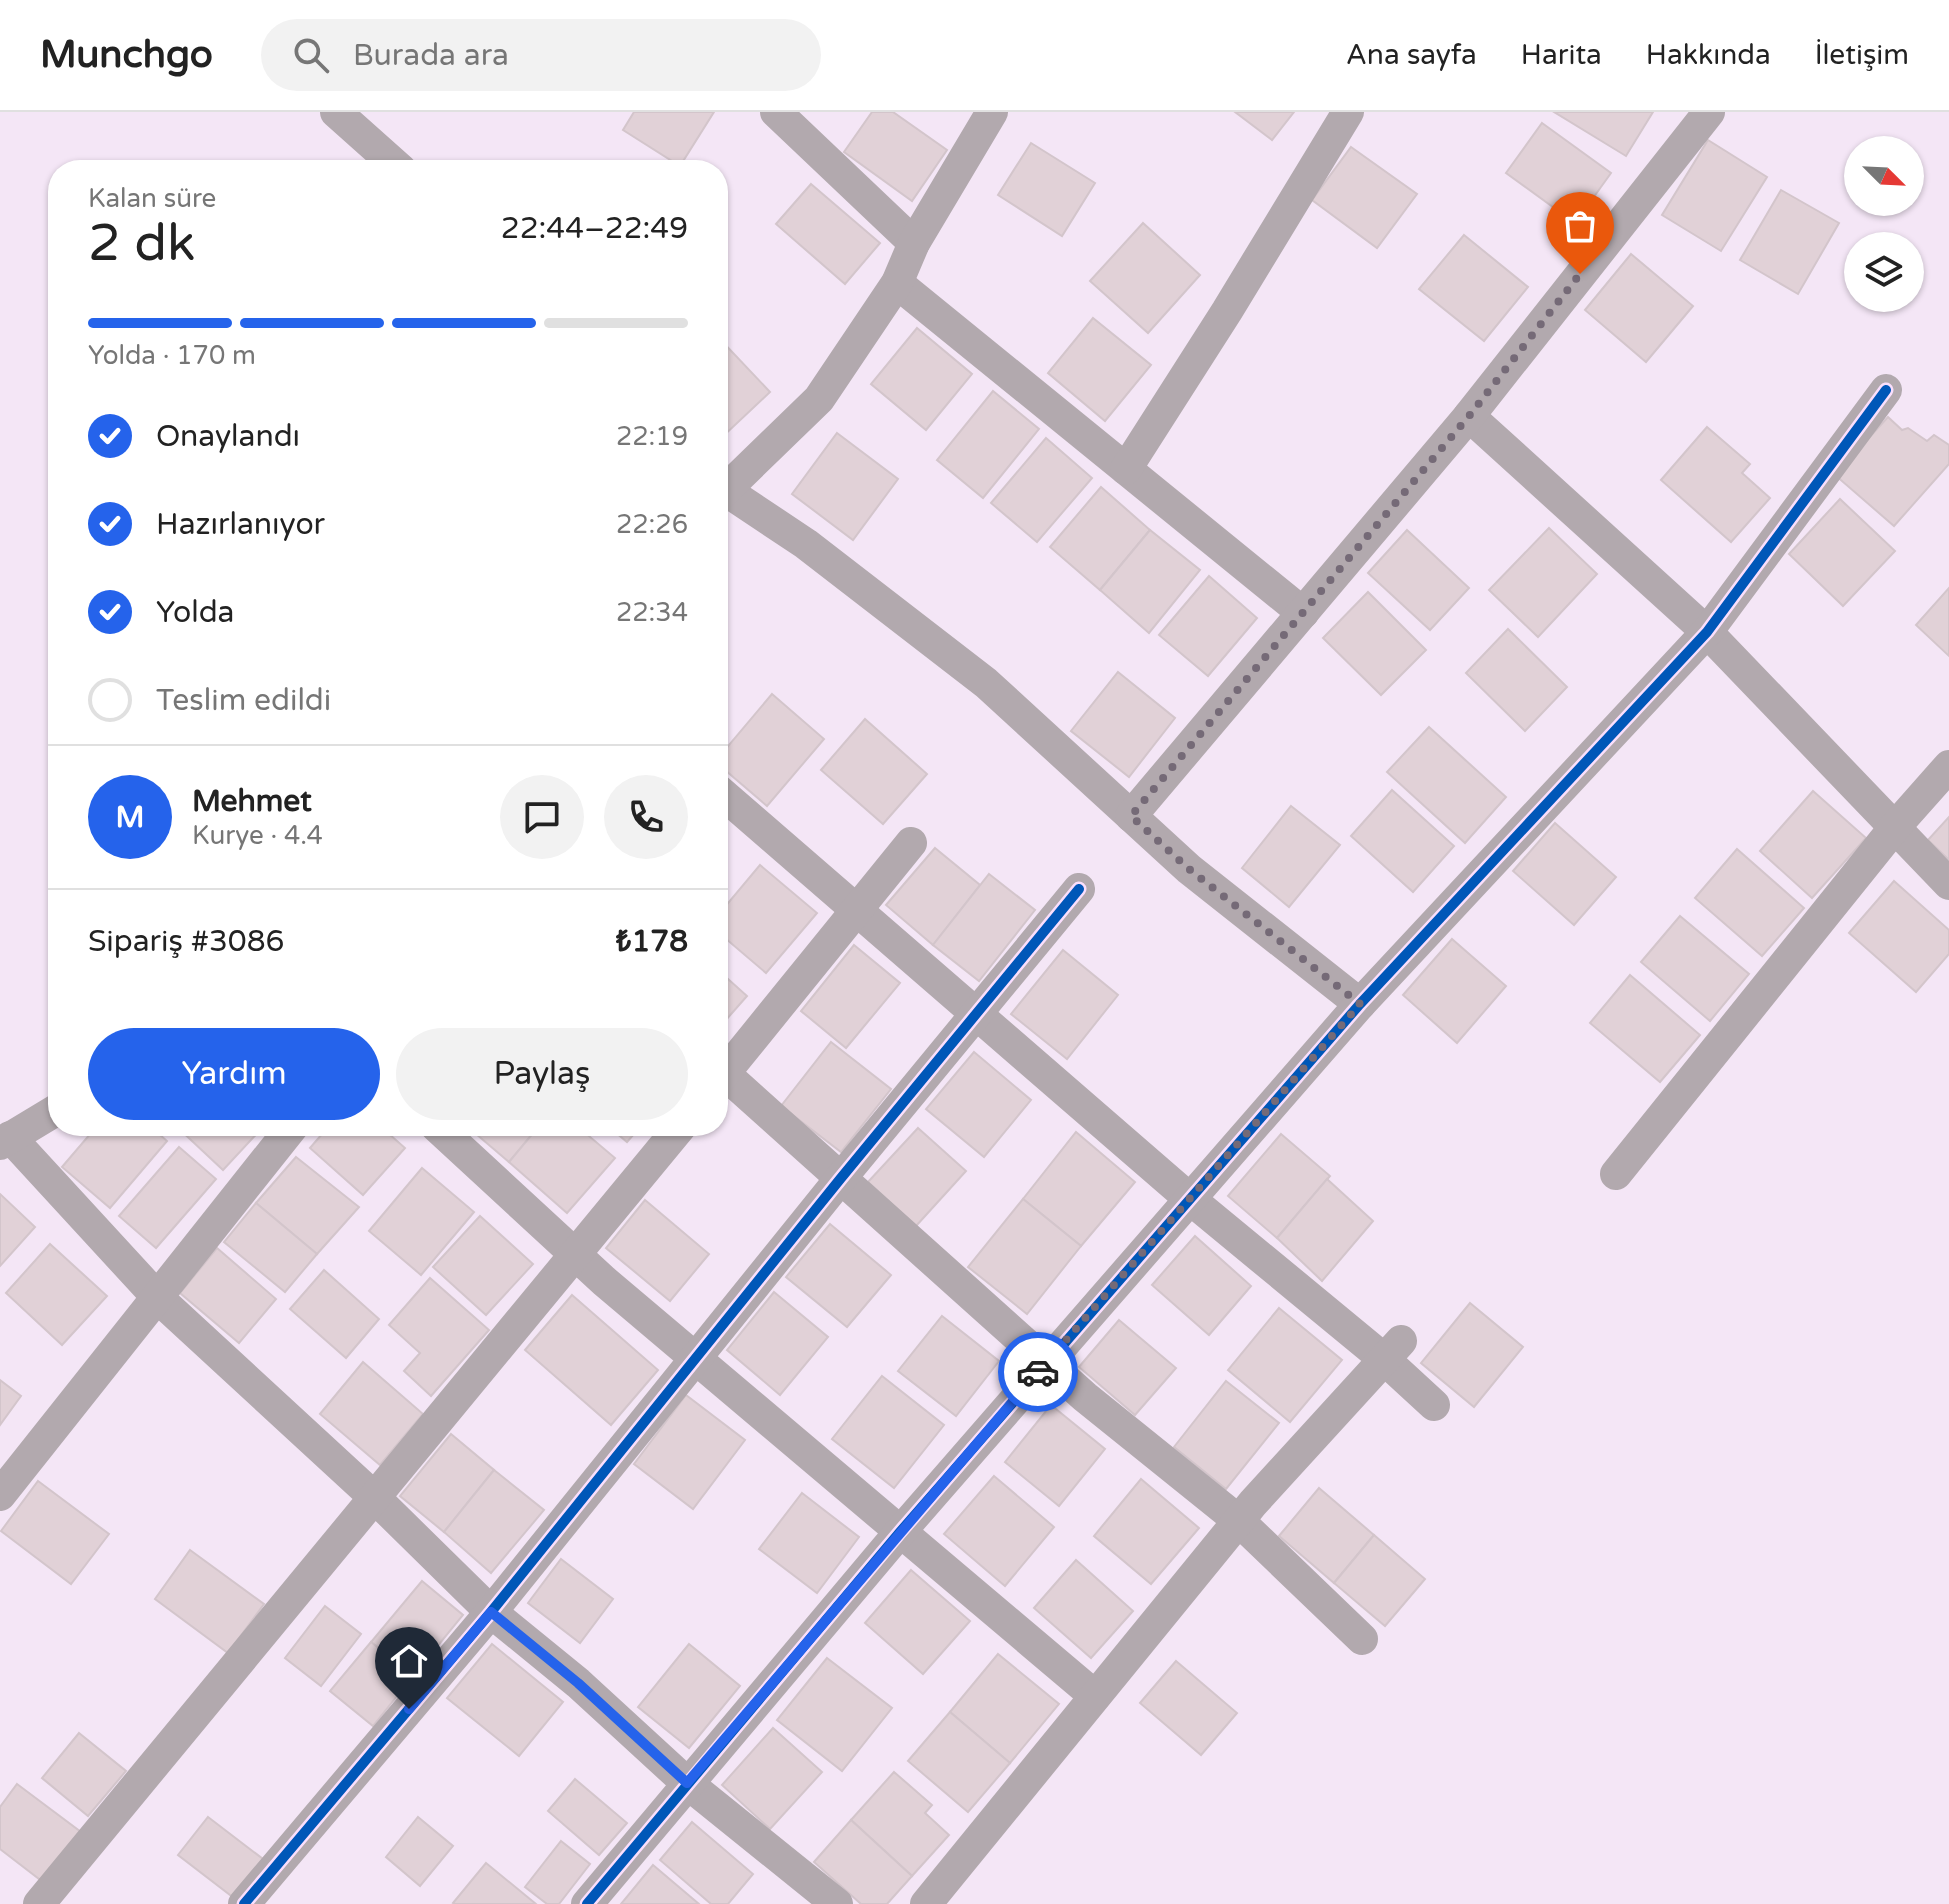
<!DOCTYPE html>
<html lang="tr">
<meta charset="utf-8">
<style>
:root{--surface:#fff;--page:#f2f2f2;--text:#222;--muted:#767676;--line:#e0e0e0;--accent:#2563eb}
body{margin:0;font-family:"Varela Round",sans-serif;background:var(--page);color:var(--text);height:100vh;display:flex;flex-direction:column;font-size:30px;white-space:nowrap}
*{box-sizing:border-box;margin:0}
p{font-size:26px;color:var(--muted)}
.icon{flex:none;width:44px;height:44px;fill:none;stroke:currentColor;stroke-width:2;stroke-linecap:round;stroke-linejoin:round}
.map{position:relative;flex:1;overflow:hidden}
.sheet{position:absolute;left:48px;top:48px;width:680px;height:976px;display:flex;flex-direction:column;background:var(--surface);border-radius:32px;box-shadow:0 2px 6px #0004}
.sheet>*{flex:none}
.needle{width:52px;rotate:114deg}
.buttons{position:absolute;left:1844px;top:24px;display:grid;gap:16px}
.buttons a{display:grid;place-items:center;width:80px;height:80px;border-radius:50%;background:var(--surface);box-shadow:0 2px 6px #0004;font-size:40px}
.pin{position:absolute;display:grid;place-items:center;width:68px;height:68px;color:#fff;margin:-82px -34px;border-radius:50% 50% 50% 0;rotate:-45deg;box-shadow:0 0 8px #0007}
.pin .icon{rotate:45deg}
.courier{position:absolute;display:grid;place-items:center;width:80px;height:80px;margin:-40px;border:6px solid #2563eb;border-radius:50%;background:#fff;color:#222;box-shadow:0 2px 10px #0007}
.summary em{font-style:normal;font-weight:600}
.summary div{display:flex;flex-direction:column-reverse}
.summary{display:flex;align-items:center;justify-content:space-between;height:136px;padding:0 40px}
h1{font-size:52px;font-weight:600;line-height:60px}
.bar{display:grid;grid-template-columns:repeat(4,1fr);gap:12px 8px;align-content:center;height:96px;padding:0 40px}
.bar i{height:10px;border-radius:6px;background:var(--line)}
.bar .current{background:var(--accent)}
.bar p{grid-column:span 4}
.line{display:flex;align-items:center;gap:20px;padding:0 40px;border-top:2px solid var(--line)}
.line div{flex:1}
.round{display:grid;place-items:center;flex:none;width:84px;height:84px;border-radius:42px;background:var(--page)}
ol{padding:0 40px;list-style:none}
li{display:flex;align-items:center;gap:24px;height:88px}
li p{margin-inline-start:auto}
li .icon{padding:8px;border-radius:50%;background:var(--accent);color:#fff;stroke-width:4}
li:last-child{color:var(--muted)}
li i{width:44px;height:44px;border:4px solid var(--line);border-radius:50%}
.primary-button{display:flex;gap:16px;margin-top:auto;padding:16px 40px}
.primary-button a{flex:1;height:92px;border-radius:48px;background:var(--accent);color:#fff;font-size:32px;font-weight:600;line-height:92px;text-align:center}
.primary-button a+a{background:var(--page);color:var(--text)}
header{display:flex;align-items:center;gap:48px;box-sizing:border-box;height:112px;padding:0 40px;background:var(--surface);border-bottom:2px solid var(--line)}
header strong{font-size:38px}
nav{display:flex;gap:44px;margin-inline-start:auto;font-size:28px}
.search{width:560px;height:72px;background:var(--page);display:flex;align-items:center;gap:20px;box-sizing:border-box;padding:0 28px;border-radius:44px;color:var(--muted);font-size:30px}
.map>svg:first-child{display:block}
</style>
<header>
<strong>Munchgo</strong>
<div class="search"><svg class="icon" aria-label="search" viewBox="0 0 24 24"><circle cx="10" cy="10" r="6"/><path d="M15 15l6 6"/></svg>Burada ara</div>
<nav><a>Ana sayfa</a><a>Harita</a><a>Hakkında</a><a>İletişim</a></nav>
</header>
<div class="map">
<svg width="1949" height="1792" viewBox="0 0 1949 1792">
<rect width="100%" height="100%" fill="#f4e6f6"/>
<!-- building -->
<g fill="#e1d1d7" stroke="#d3c5cb" stroke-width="2">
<path d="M 634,0 L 714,0 L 680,54 L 623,18 Z"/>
<path d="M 872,0 L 893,0 L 947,38 L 912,89 L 844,40 Z"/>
<path d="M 1235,0 L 1294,0 L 1272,28 Z"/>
<path d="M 1554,0 L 1653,0 L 1626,44 Z"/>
<path d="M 1542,11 L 1611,61 L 1575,111 L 1506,61 Z"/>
<path d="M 1708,28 L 1767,65 L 1721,139 L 1662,103 Z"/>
<path d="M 1031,31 L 1095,71 L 1062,124 L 998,83 Z"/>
<path d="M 1351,35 L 1417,82 L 1377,136 L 1312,88 Z"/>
<path d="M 811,72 L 880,131 L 845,172 L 776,112 Z"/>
<path d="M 1781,78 L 1839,111 L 1798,182 L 1740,148 Z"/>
<path d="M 1143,111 L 1200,163 L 1148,221 L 1090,169 Z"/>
<path d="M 1464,123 L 1528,175 L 1484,229 L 1419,177 Z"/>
<path d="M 1631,142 L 1693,194 L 1646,250 L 1585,198 Z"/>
<path d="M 1093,206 L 1151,253 L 1105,309 L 1048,261 Z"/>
<path d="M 917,216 L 972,262 L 926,318 L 871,272 Z"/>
<path d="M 718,225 L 770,280 L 718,329 Z"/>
<path d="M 993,279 L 1039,317 L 983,386 L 937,348 Z"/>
<path d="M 1888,305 L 1902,318 L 1908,316 L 1927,329 L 1934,323 L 1949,333 L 1949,352 L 1894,414 L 1835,363 Z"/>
<path d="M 1707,315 L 1750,352 L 1742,361 L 1770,386 L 1731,430 L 1661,368 Z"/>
<path d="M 837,321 L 898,367 L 853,428 L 792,382 Z"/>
<path d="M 1046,326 L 1092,366 L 1037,430 L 991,391 Z"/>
<path d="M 1101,375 L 1150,418 L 1100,478 L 1050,435 Z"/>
<path d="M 1840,387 L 1895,439 L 1843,494 L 1789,442 Z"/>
<path d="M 1549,416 L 1597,462 L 1538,525 L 1489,478 Z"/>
<path d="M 1150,418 L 1200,458 L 1149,521 L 1100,478 Z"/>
<path d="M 1407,418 L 1469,476 L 1430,518 L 1368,461 Z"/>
<path d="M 1209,464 L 1257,506 L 1208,564 L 1159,523 Z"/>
<path d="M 1949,476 L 1949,544 L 1916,513 Z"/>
<path d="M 1368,480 L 1426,538 L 1381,583 L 1323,526 Z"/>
<path d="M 1508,517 L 1567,575 L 1525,619 L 1466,561 Z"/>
<path d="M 1118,560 L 1175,606 L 1129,665 L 1071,619 Z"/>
<path d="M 772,582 L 824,627 L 767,694 L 718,652 L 718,646 Z"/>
<path d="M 865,607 L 927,662 L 883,712 L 821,658 Z"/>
<path d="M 1429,615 L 1506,685 L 1465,731 L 1387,660 Z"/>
<path d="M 1392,678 L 1454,734 L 1413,780 L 1351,724 Z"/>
<path d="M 1813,679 L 1866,726 L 1812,786 L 1760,739 Z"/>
<path d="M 1291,694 L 1340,733 L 1289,795 L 1242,756 Z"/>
<path d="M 1949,705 L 1949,748 L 1928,728 Z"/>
<path d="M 1555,711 L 1616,765 L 1574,813 L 1513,759 Z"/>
<path d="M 935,736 L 980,773 L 933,833 L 886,793 Z"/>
<path d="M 1737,737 L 1804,796 L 1762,844 L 1695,786 Z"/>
<path d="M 760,753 L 817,801 L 766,861 L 718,820 L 718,803 Z"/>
<path d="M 989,762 L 1035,798 L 979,869 L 933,833 Z"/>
<path d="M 1894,769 L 1949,818 L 1949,842 L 1916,880 L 1849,821 Z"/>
<path d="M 1680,804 L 1749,862 L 1710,909 L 1641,850 Z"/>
<path d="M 1452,827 L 1506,874 L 1457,931 L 1403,883 Z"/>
<path d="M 854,833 L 900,871 L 846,936 L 801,899 Z"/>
<path d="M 1063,838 L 1118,883 L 1067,947 L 1011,902 Z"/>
<path d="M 718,858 L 747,884 L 718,917 Z"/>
<path d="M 1630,863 L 1700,923 L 1660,970 L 1590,911 Z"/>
<path d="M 831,930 L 891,977 L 841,1040 L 781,994 Z"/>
<path d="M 974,940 L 1031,988 L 984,1045 L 926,997 Z"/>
<path d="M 97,1014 L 150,1014 L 167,1029 L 110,1096 L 62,1055 Z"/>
<path d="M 176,1014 L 264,1014 L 223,1058 Z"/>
<path d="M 329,1014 L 380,1014 L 405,1036 L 363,1083 L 310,1036 Z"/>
<path d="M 471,1014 L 539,1014 L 509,1050 L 469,1016 Z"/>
<path d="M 539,1014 L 577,1014 L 615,1046 L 567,1101 L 509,1050 Z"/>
<path d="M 608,1014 L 641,1014 L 627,1030 Z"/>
<path d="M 918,1016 L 966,1059 L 916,1114 L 868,1070 Z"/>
<path d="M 1076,1020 L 1135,1070 L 1081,1134 L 1023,1087 Z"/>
<path d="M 1281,1022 L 1330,1064 L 1277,1126 L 1228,1084 Z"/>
<path d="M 179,1035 L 216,1067 L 156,1136 L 119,1104 Z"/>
<path d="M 296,1045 L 359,1095 L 317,1142 L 256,1091 Z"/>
<path d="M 422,1056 L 474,1100 L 421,1163 L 369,1119 Z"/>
<path d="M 1327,1067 L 1373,1109 L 1322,1169 L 1277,1126 Z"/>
<path d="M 0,1082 L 35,1115 L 0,1154 Z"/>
<path d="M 1023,1087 L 1081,1134 L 1027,1202 L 968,1155 Z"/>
<path d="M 645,1088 L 709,1142 L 670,1189 L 606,1136 Z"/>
<path d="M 256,1091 L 317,1142 L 285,1180 L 224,1130 Z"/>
<path d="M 480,1104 L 533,1152 L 486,1203 L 433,1155 Z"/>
<path d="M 830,1112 L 891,1163 L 847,1215 L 786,1165 Z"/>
<path d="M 1195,1124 L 1251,1174 L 1209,1223 L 1152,1173 Z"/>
<path d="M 50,1132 L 107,1184 L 62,1233 L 6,1181 Z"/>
<path d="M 217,1136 L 276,1187 L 239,1231 L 180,1181 Z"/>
<path d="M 324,1158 L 379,1207 L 346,1246 L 290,1197 Z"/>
<path d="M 430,1166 L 489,1218 L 431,1284 L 404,1259 L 420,1241 L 389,1213 Z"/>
<path d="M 774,1180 L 828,1225 L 780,1283 L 727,1238 Z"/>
<path d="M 572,1183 L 658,1258 L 611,1313 L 525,1238 Z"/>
<path d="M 1470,1191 L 1523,1235 L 1474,1295 L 1421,1251 Z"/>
<path d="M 1279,1196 L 1342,1248 L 1290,1310 L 1228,1258 Z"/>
<path d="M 942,1204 L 999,1249 L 956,1304 L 898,1259 Z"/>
<path d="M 1119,1208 L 1176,1256 L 1135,1303 L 1079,1255 Z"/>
<path d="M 363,1250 L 423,1302 L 380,1353 L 320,1302 Z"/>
<path d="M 882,1264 L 944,1313 L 894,1376 L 832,1327 Z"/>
<path d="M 0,1268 L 21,1284 L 0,1313 Z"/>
<path d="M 1226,1269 L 1279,1311 L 1226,1377 L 1174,1335 Z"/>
<path d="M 686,1283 L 745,1328 L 693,1397 L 634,1352 Z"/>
<path d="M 1051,1293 L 1105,1337 L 1059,1394 L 1005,1350 Z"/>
<path d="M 451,1322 L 494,1358 L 444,1420 L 400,1384 Z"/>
<path d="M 494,1358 L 544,1398 L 491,1461 L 444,1420 Z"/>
<path d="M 994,1364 L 1054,1415 L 1005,1474 L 944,1422 Z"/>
<path d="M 1141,1367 L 1199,1416 L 1151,1472 L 1094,1424 Z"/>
<path d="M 38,1369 L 109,1422 L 71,1472 L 1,1419 Z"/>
<path d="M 1319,1376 L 1374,1423 L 1334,1471 L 1279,1424 Z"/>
<path d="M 802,1381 L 859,1425 L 817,1481 L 759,1437 Z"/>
<path d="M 1374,1423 L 1425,1467 L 1385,1514 L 1334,1471 Z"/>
<path d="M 190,1438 L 264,1492 L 228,1541 L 155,1487 Z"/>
<path d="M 561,1447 L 613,1487 L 580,1531 L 528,1491 Z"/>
<path d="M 1076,1448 L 1133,1499 L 1091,1546 L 1034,1496 Z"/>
<path d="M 911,1458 L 970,1509 L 923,1562 L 865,1511 Z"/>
<path d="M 422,1469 L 463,1503 L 413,1564 L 371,1530 Z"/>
<path d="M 325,1494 L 361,1522 L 321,1574 L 285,1546 Z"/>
<path d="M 371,1530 L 413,1564 L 373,1614 L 330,1579 Z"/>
<path d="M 492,1532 L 563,1590 L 519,1644 L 447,1586 Z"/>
<path d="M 689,1532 L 740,1574 L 689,1636 L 638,1595 Z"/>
<path d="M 998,1542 L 1059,1592 L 1010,1651 L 950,1600 Z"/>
<path d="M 827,1546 L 892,1596 L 842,1659 L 777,1608 Z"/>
<path d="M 1176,1549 L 1237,1601 L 1201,1643 L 1140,1591 Z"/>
<path d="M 950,1600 L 1010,1651 L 968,1700 L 908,1649 Z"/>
<path d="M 773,1616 L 822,1660 L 770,1717 L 722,1673 Z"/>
<path d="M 79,1621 L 126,1659 L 88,1704 L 42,1666 Z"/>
<path d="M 894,1660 L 932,1693 L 925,1701 L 949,1723 L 912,1764 L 851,1708 Z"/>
<path d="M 575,1667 L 627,1711 L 599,1743 L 548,1699 Z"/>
<path d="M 17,1672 L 81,1720 L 43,1770 L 0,1737 L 0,1695 Z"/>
<path d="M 208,1705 L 263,1747 L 234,1786 L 178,1743 Z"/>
<path d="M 418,1705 L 453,1734 L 420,1774 L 386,1745 Z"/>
<path d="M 851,1708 L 912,1764 L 887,1792 L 861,1792 L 814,1750 Z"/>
<path d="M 692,1710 L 753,1762 L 728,1792 L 711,1792 L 660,1748 Z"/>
<path d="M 561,1729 L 590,1752 L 559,1792 L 547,1792 L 525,1775 Z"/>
<path d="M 486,1751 L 536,1792 L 455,1792 L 453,1791 Z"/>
<path d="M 653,1753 L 699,1792 L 621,1792 Z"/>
</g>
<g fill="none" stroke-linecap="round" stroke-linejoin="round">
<!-- street -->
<g stroke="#b2a9ae" stroke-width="32">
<path d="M 336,0 L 401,58"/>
<path d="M 776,0 L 914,131"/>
<path d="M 897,171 L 1303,501"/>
<path d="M 1469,304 L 1707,520 L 1949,772"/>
<path d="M 1126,357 L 1227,199 L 1348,0"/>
<path d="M 718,371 L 725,378 L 806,432 L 986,571 L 1189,757 L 1360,892"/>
<path d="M 718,385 L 819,287 L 897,171 L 914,131 L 992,0"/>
<path d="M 718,678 L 1190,1087 L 1384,1247 L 1434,1293"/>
<path d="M 1131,704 L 1469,304 L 1709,0"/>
<path d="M 718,956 L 1085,1285 L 1239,1409 L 1362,1527"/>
<path d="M 718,969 L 911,731"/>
<path d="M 436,1014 L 604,1169 L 1095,1584"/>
<path d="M 10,1025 L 158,1186 L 374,1385 L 491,1500 L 578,1571 L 687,1671 L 837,1792"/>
<path d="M 0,1032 L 58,997"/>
<path d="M 1616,1062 L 1895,715 L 1949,654"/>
<path d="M 0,1383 L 293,1014"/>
<path d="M 39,1792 L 681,1014"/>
<path d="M 244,1792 L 491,1500 L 841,1066 L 1079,777"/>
<path d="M 587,1792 L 900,1420 L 1360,892 L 1707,520 L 1886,278"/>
<path d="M 926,1792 L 1253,1391 L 1401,1229"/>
</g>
<defs>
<g id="cycleway">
<path d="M 244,1792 L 491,1500 L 841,1066 L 1079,777"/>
<path d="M 587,1792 L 900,1420 L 1360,892 L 1707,520 L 1886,278"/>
</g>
</defs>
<!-- cycleway casing -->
<use href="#cycleway" stroke="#fadffd" stroke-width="15"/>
<!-- cycleway -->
<use href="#cycleway" stroke="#0057b8" stroke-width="10"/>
</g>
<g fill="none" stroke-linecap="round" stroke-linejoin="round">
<!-- done -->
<path stroke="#756a77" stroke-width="8" stroke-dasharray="0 14.4" d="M 1038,1260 L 1360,892 L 1189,757 L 1131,704 L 1469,304 L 1580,162"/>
<!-- route -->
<path stroke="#2563eb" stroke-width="10" d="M 409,1597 L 491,1500 L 578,1571 L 687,1671 L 1038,1260"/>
</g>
</svg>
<div class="buttons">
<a><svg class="needle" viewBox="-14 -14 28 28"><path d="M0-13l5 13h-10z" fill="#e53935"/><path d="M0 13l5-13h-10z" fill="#767676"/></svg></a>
<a><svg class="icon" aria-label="layers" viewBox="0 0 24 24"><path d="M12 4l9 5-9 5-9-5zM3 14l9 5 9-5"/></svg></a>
</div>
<div class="pin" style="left:1580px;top:162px;background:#ea580c"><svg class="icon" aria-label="bag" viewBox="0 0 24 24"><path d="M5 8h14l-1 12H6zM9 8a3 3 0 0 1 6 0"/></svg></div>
<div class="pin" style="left:409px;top:1597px;background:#1f2937"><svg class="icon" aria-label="home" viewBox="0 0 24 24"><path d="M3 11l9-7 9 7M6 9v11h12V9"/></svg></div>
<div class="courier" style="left:1038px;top:1260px"><svg class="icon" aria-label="car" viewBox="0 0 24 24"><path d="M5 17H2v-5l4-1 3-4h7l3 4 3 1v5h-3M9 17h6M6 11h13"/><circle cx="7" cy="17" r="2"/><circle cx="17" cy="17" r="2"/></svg></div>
<section class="sheet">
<div class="summary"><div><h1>2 dk</h1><p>Kalan süre</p></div><em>22:44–22:49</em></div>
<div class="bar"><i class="current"></i><i class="current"></i><i class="current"></i><i></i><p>Yolda · 170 m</p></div>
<ol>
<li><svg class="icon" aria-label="check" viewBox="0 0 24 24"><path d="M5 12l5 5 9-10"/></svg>Onaylandı<p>22:19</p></li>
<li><svg class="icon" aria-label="check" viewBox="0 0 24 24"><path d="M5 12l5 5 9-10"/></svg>Hazırlanıyor<p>22:26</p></li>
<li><svg class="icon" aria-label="check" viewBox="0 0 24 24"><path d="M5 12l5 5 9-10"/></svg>Yolda<p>22:34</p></li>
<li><i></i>Teslim edildi</li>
</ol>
<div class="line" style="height:144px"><b class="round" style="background:var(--accent);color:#fff">M</b><div><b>Mehmet</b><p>Kurye · 4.4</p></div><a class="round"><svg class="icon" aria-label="chat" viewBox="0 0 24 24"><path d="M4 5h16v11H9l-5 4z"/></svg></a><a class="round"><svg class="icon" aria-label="phone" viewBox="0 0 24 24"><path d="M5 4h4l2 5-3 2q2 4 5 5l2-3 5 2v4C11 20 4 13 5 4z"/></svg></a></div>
<div class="line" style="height:104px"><div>Sipariş #3086</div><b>₺178</b></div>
<div class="primary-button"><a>Yardım</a><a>Paylaş</a></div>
</section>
</div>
